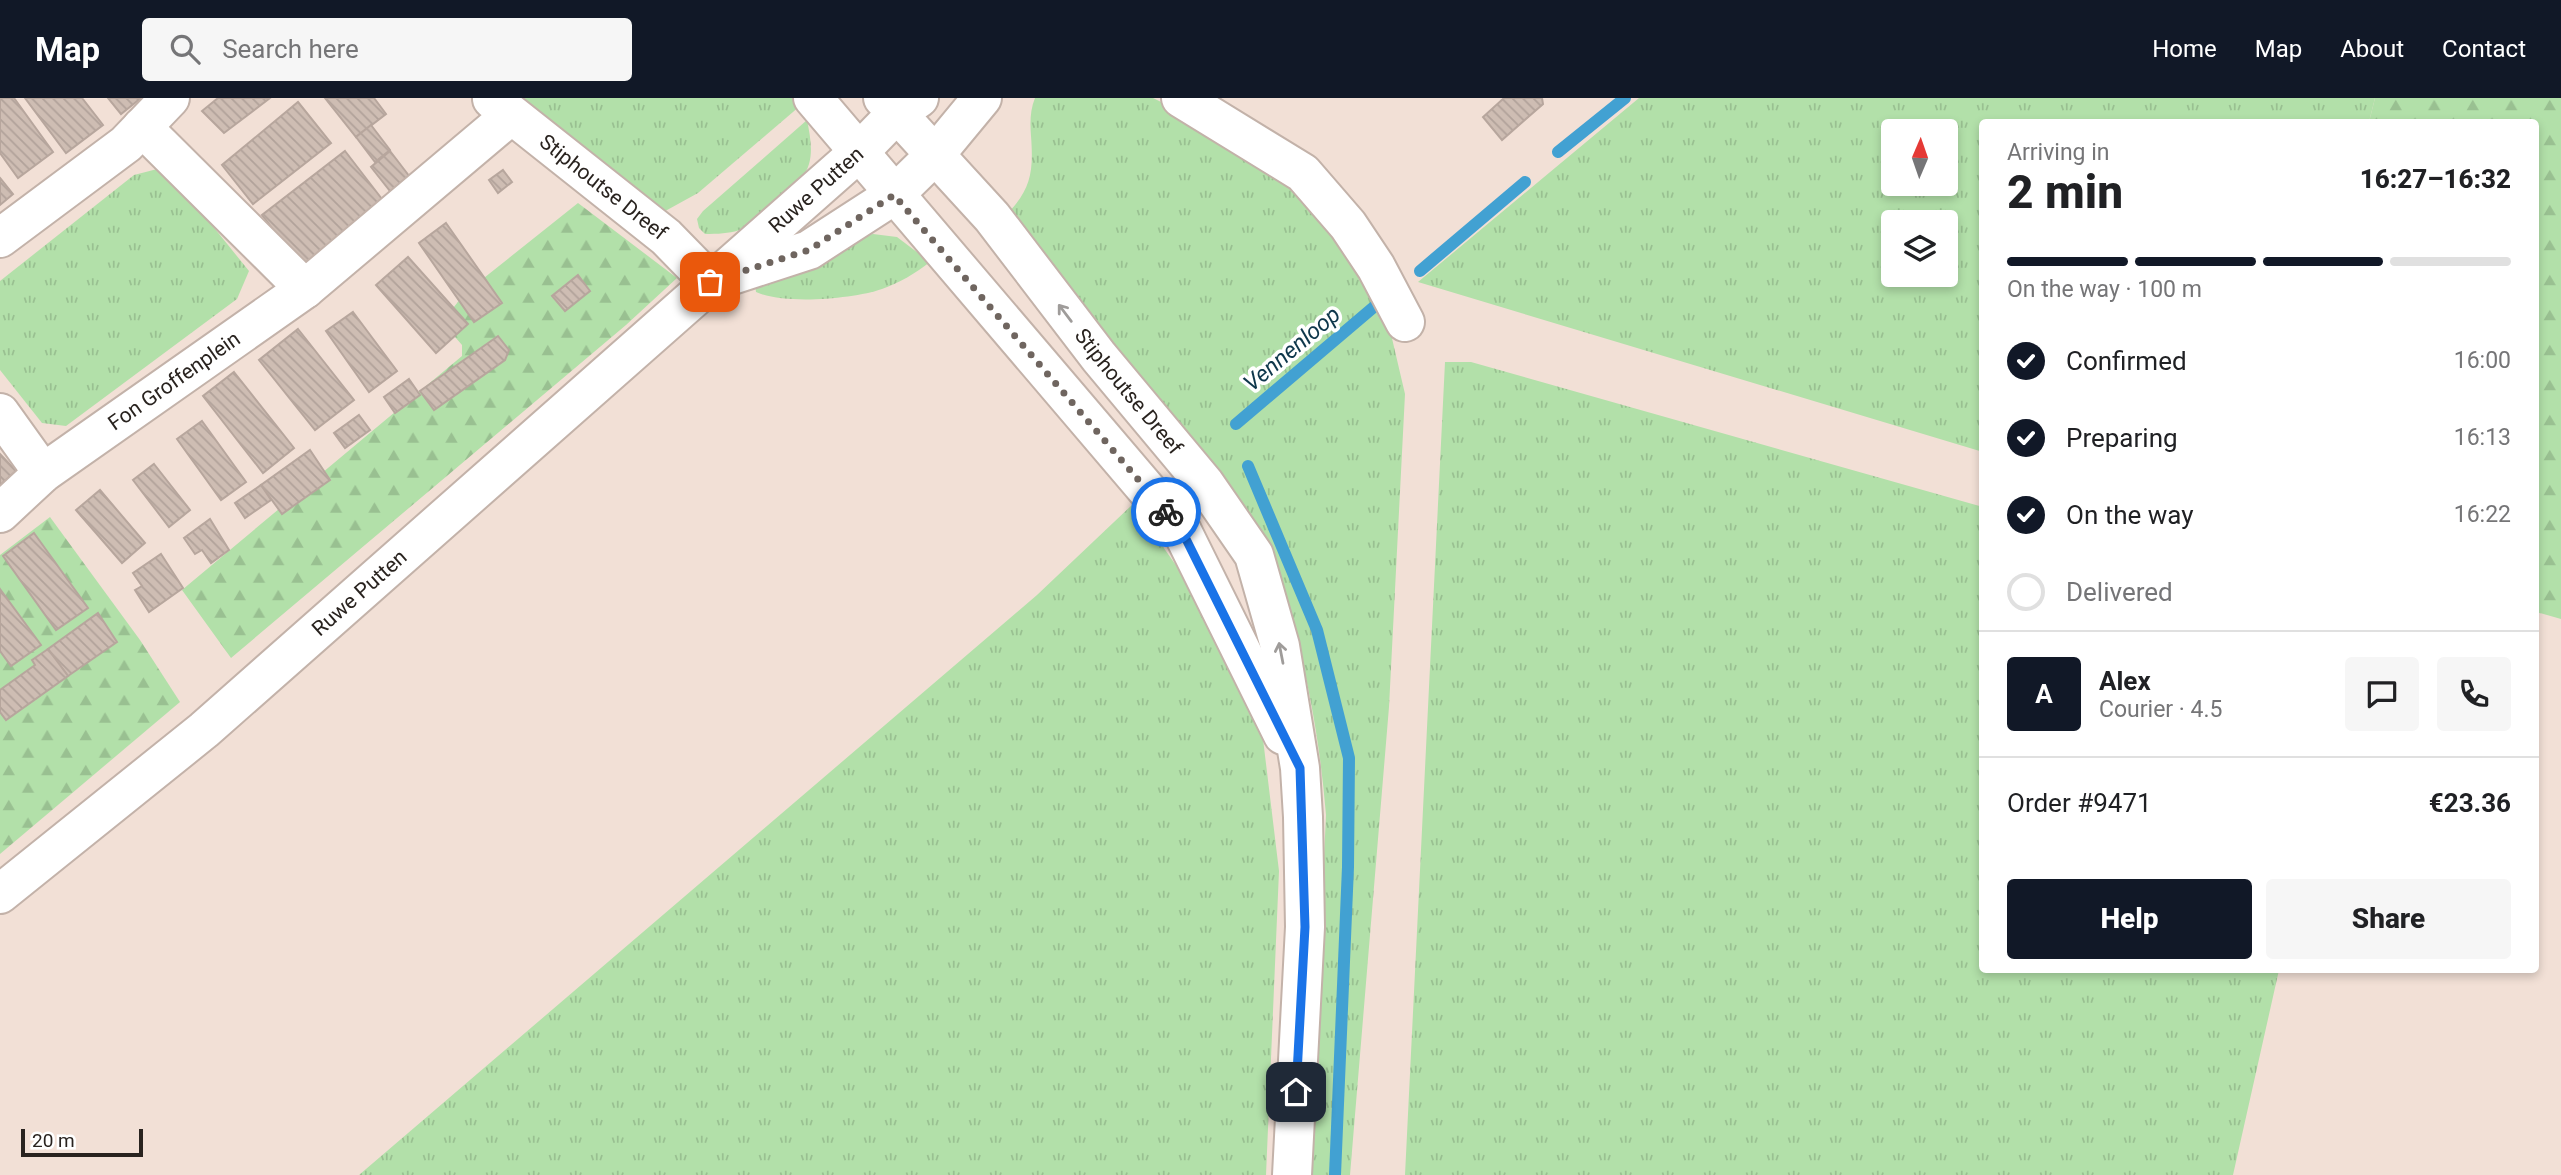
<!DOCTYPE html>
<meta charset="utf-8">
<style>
:root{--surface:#fff;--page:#f6f6f6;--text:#202124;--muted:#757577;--line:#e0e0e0;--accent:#111827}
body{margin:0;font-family:Roboto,sans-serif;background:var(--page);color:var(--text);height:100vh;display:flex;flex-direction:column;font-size:26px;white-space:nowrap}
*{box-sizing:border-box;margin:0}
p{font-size:23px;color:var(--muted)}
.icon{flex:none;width:38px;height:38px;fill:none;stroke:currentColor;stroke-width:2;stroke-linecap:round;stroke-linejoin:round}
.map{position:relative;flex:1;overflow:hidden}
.details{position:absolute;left:1979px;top:21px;width:560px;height:854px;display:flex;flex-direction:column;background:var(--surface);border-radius:7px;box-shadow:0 4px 10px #0003}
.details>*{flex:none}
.needle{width:46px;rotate:2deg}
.tools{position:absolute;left:1881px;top:21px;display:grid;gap:14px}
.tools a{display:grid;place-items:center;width:77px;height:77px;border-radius:7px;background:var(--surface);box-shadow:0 4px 10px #0003;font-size:35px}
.scale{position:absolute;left:21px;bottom:18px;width:122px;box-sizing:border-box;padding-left:7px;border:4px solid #29231f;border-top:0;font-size:19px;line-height:24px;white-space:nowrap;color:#29231f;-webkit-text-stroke:5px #fff;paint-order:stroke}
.pin{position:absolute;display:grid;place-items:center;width:60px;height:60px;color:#fff;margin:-30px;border-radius:14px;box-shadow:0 4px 10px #0006}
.courier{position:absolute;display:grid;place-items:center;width:70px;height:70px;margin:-35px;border:5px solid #1a73e8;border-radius:50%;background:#fff;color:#222;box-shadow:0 2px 9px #0007}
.headline em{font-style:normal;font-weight:800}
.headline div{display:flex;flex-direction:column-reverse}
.headline{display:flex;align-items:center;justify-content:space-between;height:119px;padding:0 28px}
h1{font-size:46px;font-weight:800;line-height:52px}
.bar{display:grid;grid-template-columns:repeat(4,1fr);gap:10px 7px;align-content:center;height:84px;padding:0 28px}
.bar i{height:9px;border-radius:5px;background:var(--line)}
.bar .selected{background:var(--accent)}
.bar p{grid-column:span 4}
.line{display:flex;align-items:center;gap:18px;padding:0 28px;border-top:2px solid var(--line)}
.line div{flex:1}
.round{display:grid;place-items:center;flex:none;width:74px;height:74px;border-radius:7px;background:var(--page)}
ol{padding:0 28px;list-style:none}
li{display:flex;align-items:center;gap:21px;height:77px}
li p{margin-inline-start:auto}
li .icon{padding:7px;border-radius:50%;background:var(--accent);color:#fff;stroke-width:4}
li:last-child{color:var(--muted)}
li i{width:38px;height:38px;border:4px solid var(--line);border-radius:50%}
.primary-button{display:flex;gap:14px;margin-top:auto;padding:14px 28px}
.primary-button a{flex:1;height:80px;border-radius:7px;background:var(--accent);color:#fff;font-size:28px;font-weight:800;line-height:80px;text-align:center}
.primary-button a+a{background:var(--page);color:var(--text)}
header{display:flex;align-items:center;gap:42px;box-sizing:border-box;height:98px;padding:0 35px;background:var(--accent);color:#fff}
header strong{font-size:33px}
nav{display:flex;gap:38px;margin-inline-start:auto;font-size:24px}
.search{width:490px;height:63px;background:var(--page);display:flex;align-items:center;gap:18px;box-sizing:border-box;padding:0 24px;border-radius:7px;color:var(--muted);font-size:26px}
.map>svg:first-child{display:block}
</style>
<header>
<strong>Map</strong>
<div class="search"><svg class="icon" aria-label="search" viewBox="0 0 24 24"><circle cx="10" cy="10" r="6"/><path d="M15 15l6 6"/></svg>Search here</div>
<nav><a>Home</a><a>Map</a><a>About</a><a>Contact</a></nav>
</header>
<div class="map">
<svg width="2561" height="1077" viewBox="0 0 2561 1077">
<defs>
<pattern id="grass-tufts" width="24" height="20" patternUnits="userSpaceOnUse" patternTransform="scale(1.75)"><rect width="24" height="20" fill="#b2e0a9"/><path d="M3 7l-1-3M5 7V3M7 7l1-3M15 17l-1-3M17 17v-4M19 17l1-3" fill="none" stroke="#99c091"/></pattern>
<pattern id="forest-firs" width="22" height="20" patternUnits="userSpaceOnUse" patternTransform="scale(1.75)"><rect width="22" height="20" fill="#b2e0a9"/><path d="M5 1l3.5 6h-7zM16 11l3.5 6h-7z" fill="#99c091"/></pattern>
<pattern id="building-back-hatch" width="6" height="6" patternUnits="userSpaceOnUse" patternTransform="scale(1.75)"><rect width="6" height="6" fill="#cebdb3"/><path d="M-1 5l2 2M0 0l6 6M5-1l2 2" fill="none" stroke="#b1a29a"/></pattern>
</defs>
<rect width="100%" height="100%" fill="#f2e0d6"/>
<!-- grass -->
<g fill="url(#grass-tufts)" fill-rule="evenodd">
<path d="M 504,0 L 793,0 L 800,8 L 698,95 L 658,117 Z"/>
<path d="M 1035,0 L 1153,0 L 1216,31 L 1321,111 L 1387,219 L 1405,296 L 1389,609 L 1350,1077 L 1309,1077 L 1326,717 C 1321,657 1312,600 1297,542 L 1001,122 C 1030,94 1034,78 1031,38 C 1030,25 1030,12 1035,0 Z"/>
<path d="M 1639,0 L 2375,0 L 2369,24 L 1983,24 L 1983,354 L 1418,184 ZM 1894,33 L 1946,33 L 1946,86 L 1894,86 ZM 1894,124 L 1946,124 L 1946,177 L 1894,177 Z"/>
<path d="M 807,22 C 810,37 813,52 809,66 C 806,77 797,85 789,93 C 761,123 750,137 705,136 L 699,130 L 697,121 L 703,113 Z"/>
<path d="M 165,69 L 249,173 L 237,201 L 66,328 L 42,325 L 0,272 L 0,183 L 134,77 Z"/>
<path d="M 873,136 L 897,139 L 930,164 C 916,175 899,185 882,191 C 853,201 784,207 756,194 L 755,186 L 862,138 Z"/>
<path d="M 1445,264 L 1471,264 L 1983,409 L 1983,872 L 2279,872 L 2233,1077 L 1405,1077 Z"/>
<path d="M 1133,406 L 1208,513 L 1263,641 L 1279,773 L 1266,1077 L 359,1077 L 1037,497 Z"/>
</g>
<!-- forest -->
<g fill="url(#forest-firs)">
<path d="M 2375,0 L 2561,0 L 2561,521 L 2536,514 L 2536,24 L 2369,24 Z"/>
<path d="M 578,105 L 677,180 L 626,227 L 231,560 L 182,492 L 462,258 L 462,247 L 442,224 L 465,195 Z"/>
<path d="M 50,419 L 140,542 L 180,604 L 0,756 L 0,457 Z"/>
</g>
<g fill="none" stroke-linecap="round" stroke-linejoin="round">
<!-- stream -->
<g stroke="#42a1d2" stroke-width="12">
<path d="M 1558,54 L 1625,0"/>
<path d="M 1420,173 L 1525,84"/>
<path d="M 1236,326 L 1375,208"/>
<path d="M 1248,368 L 1317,532 L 1349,660 L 1348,769 L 1335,1077"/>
</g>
</g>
<!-- building -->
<g fill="url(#building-back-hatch)" stroke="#b7a69d" stroke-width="2">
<path d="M 0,0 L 14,0 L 53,54 L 18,80 L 0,55 Z"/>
<path d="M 25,0 L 82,0 L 103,27 L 66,55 Z"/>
<path d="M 108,0 L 141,0 L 121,16 Z"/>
<path d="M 218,0 L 270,0 L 224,35 L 202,13 Z"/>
<path d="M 325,0 L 374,0 L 386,16 L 356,39 Z"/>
<path d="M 1504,0 L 1542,0 L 1543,6 L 1502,42 L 1483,19 Z"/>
<path d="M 298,4 L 331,45 L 253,106 L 222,67 Z"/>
<path d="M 371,27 L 390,52 L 375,64 L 356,39 Z"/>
<path d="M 345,53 L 385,105 L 314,163 L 305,165 L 293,158 L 262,117 Z"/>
<path d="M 390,53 L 413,83 L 394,98 L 371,69 Z"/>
<path d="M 503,72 L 512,84 L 498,95 L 489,82 Z"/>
<path d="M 0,80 L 13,96 L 0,107 Z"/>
<path d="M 446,125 L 502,205 L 474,224 L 419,145 Z"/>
<path d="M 408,159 L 468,226 L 436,255 L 376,187 Z"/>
<path d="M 578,177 L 590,193 L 565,213 L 552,198 Z"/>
<path d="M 353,214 L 397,273 L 369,294 L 326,233 Z"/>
<path d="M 298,231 L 354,302 L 315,332 L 259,262 Z"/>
<path d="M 498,238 L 509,252 L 505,262 L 434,312 L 420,293 Z"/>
<path d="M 234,274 L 294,350 L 263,375 L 203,298 Z"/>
<path d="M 409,281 L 420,297 L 395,315 L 384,299 Z"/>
<path d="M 359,317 L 370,332 L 345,350 L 334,335 Z"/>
<path d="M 202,323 L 246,384 L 221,402 L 177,341 Z"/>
<path d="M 310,352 L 330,382 L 282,416 L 261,387 Z"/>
<path d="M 0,356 L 16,373 L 0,387 Z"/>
<path d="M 154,366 L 190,412 L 169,429 L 133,382 Z"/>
<path d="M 261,387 L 271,402 L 245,420 L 235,405 Z"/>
<path d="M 100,392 L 145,445 L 122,465 L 76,412 Z"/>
<path d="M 210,421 L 229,452 L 211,465 L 202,452 L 195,456 L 184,440 Z"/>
<path d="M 34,435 L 88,510 L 56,532 L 3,458 Z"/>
<path d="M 161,456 L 183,490 L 149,514 L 135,492 L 142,488 L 133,475 Z"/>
<path d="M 0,491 L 41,547 L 11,568 L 0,553 Z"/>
<path d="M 98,515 L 117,544 L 68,578 L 48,551 Z"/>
<path d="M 48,551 L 68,578 L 6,622 L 0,614 L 0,592 L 35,567 L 32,562 Z"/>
</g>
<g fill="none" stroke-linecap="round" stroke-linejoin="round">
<defs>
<g id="street">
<path d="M 1181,0 L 1303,75 L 1348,127 L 1376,169 L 1405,224"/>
<path id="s1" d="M 492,1 L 666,139 L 710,184"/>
<path d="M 142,29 L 305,191"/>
<path d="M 0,140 L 126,46 L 170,0"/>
<path d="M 726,179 L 809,152 L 894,97 L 934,58 L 982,0"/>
<path d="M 0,315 L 43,375"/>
<path id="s2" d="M 0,415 L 43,375 L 305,191 L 510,18"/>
<path id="s3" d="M 0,796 L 204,632 L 859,54 L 896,16 L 919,0"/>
</g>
<g id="secondary">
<path d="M 813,0 L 1182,433 L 1283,637"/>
<path id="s4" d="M 883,0 L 992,119 L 1099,259 L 1205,386 L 1254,457 L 1280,548 L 1300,670 L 1303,719 L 1305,829 L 1292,1077"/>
</g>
</defs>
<!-- street casing -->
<use href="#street" stroke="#c3b2a9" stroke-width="42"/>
<!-- secondary casing -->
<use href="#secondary" stroke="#c3b2a9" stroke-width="42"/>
<!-- street -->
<use href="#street" stroke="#fff" stroke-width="38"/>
<!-- secondary -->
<use href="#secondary" stroke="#fff" stroke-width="38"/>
</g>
<!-- one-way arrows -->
<defs><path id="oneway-shaft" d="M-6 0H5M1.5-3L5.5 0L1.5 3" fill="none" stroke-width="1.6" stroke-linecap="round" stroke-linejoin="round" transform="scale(1.75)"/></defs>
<g stroke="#9f9c9a">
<use href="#oneway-shaft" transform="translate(1065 215) rotate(-127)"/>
<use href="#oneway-shaft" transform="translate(1281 555) rotate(-101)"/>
</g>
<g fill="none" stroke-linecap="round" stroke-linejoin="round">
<!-- done -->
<path stroke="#6f655f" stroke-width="7" stroke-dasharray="0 12.6" d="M 710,184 L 809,152 L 894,97 L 1166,414"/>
<!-- route -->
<path stroke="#1a73e8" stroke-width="9" d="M 1166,414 L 1182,433 L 1300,670 L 1305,829 L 1296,994"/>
</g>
<g text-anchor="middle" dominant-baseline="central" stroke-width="7" stroke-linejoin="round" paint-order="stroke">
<!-- street labels -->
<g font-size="21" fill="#29231f" stroke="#fff">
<text stroke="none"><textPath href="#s1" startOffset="142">Stiphoutse Dreef</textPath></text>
<text stroke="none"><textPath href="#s3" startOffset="1078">Ruwe Putten</textPath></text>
<text stroke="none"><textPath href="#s2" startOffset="219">Fon Groffenplein</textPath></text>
<text stroke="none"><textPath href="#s4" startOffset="383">Stiphoutse Dreef</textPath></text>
<text stroke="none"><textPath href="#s3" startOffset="469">Ruwe Putten</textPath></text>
</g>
<!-- water labels -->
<g font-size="23" font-style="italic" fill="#0e374b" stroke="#fff">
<text transform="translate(1292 251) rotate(-40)">Vennenloop</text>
</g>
</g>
</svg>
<div class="tools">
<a><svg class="needle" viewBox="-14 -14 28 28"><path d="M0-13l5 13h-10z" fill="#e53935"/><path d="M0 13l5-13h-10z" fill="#757577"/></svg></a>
<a><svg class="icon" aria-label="layers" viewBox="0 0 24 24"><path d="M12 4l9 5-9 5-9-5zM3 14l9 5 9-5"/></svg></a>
</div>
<div class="scale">20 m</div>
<div class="pin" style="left:710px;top:184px;background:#ea580c"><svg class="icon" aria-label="bag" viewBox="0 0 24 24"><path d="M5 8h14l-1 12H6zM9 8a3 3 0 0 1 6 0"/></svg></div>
<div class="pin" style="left:1296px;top:994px;background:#1f2937"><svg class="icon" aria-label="home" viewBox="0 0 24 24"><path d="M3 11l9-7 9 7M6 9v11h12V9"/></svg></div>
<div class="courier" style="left:1166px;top:414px"><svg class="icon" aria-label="bike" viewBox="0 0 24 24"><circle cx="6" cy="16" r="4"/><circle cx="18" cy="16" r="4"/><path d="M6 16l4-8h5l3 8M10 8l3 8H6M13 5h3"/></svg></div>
<section class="details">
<div class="headline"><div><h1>2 min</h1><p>Arriving in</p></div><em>16:27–16:32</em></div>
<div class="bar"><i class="selected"></i><i class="selected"></i><i class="selected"></i><i></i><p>On the way · 100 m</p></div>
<ol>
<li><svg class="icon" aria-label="check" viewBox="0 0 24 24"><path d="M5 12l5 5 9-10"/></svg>Confirmed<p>16:00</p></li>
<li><svg class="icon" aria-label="check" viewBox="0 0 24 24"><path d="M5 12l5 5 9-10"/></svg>Preparing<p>16:13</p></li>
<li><svg class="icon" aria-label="check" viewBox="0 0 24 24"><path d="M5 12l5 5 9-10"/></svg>On the way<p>16:22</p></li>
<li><i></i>Delivered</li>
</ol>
<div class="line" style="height:126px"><b class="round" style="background:var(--accent);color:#fff">A</b><div><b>Alex</b><p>Courier · 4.5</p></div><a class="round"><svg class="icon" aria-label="chat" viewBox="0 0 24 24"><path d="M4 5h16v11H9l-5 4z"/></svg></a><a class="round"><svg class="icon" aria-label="phone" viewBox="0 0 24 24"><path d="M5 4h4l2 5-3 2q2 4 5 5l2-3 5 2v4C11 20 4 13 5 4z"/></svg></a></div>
<div class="line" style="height:91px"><div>Order #9471</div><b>€23.36</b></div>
<div class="primary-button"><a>Help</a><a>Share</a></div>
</section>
</div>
